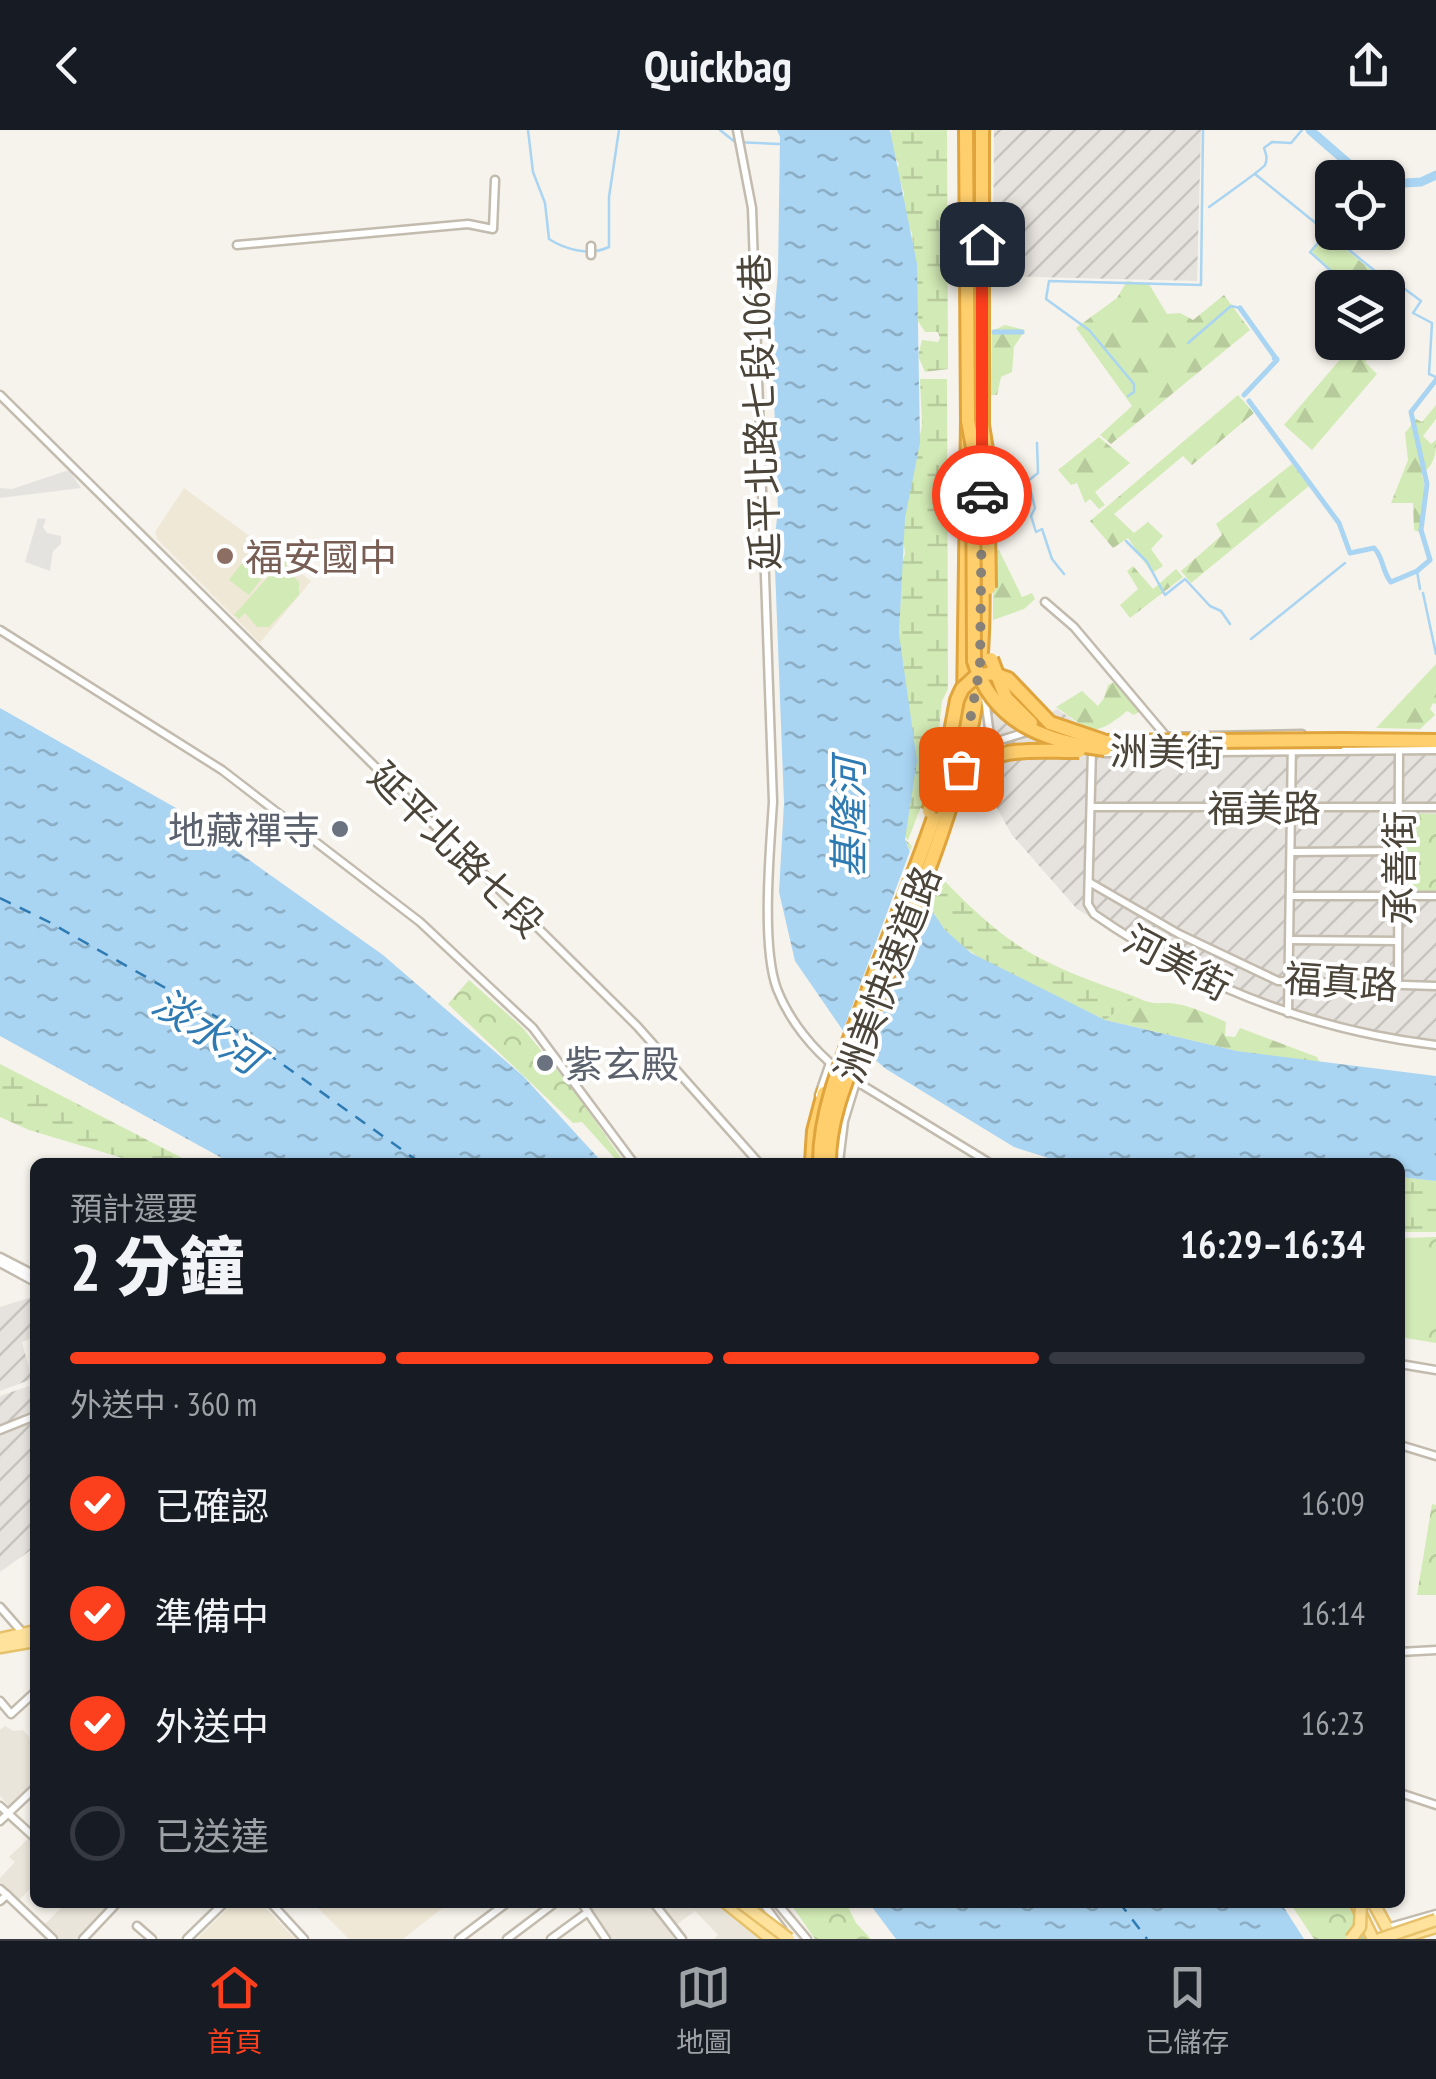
<!DOCTYPE html>
<html lang="zh-TW">
<meta charset="utf-8">
<style>
:root{--surface:#171b24;--page:#242831;--text:#f1f3f6;--muted:#9ea1a6;--line:#363941;--accent:#fc3f1d}
body{margin:0;font-family:"PT Sans Narrow","Noto Sans TC",sans-serif;background:var(--page);color:var(--text);height:100vh;display:flex;flex-direction:column;font-size:38px;white-space:nowrap}
*{box-sizing:border-box;margin:0}
p{font-size:32px;color:var(--muted)}
.icon{flex:none;width:55px;height:55px;fill:none;stroke:currentColor;stroke-width:2;stroke-linecap:round;stroke-linejoin:round}
.map{position:relative;flex:1;overflow:hidden}
.details{position:absolute;left:30px;top:1028px;width:1375px;height:750px;display:flex;flex-direction:column;background:var(--surface);border-radius:15px;box-shadow:0 2px 8px #0004}
.details>*{flex:none}
.controls{position:absolute;left:1315px;top:30px;display:grid;gap:20px}
.controls a{display:grid;place-items:center;width:90px;height:90px;border-radius:15px;background:var(--surface);box-shadow:0 2px 8px #0004;font-size:50px}
.pin{position:absolute;display:grid;place-items:center;width:85px;height:85px;color:#fff;margin:-42px;border-radius:20px;box-shadow:0 5px 15px #0006}
.courier{position:absolute;display:grid;place-items:center;width:100px;height:100px;margin:-50px;border:8px solid #fc3f1d;border-radius:50%;background:#fff;color:#222;box-shadow:0 2px 12px #0007}
.overview em{font-style:normal;font-weight:800}
.overview div{display:flex;flex-direction:column-reverse}
.overview{display:flex;align-items:center;justify-content:space-between;height:170px;padding:0 40px}
h1{font-size:65px;font-weight:800;line-height:75px}
.bar{display:grid;grid-template-columns:repeat(4,1fr);gap:15px 10px;align-content:center;height:120px;padding:0 40px}
.bar i{height:12px;border-radius:8px;background:var(--line)}
.bar .selected{background:var(--accent)}
.bar p{grid-column:span 4}
ol{padding:0 40px;list-style:none}
li{display:flex;align-items:center;gap:30px;height:110px}
li p{margin-inline-start:auto}
li .icon{padding:10px;border-radius:50%;background:var(--accent);color:#fff;stroke-width:4}
li:last-child{color:var(--muted)}
li i{width:55px;height:55px;border:5px solid var(--line);border-radius:50%}
header{display:flex;justify-content:space-between;align-items:center;height:130px;padding:0 40px;background:var(--surface);font-size:45px;font-weight:800}
.tabs{display:flex;justify-content:space-around;align-items:center;height:140px;border-top:2px solid var(--line);background:var(--surface);font-size:28px;color:var(--muted)}
.tabs a{display:grid;justify-items:center;gap:5px}
.tabs .selected{color:var(--accent)}
.map>svg:first-child{display:block}
</style>
<header><svg class="icon" aria-label="back" viewBox="0 0 24 24"><path d="M15 5l-7 7 7 7"/></svg>Quickbag<svg class="icon" aria-label="share" viewBox="0 0 24 24"><path d="M12 15V3M7 8l5-5 5 5M5 13v7h14v-7"/></svg></header>
<div class="map">
<svg width="1436" height="1809" viewBox="0 0 1436 1809">
<defs>
<pattern id="industrial-furrows" width="10" height="10" patternUnits="userSpaceOnUse" patternTransform="scale(2.5)"><rect width="10" height="10" fill="#e6e2dd"/><path d="M-1 1l2-2M0 10L10 0M9 11l2-2" fill="none" stroke="#c7c3be"/></pattern>
<pattern id="forest-firs" width="22" height="20" patternUnits="userSpaceOnUse" patternTransform="scale(2.5)"><rect width="22" height="20" fill="#d2eab5"/><path d="M5 1l3.5 6h-7zM16 11l3.5 6h-7z" fill="#b6ca9c"/></pattern>
<pattern id="wetland-marsh" width="20" height="14" patternUnits="userSpaceOnUse" patternTransform="scale(2.5)"><rect width="20" height="14" fill="#d2eab5"/><path d="M1 5h8M5 5V1M11 12h8M15 12V8" fill="none" stroke="#b6ca9c"/></pattern>
<pattern id="park-crowns" width="20" height="18" patternUnits="userSpaceOnUse" patternTransform="scale(2.5)"><rect width="20" height="18" fill="#d2eab5"/><path d="M2 6a3 3 0 1 1 6 0M12 15a3 3 0 1 1 6 0" fill="none" stroke="#b6ca9c"/></pattern>
<pattern id="water-ripples" width="26" height="14" patternUnits="userSpaceOnUse" patternTransform="scale(2.5)"><rect width="26" height="14" fill="#a9d4f2"/><path d="M2 4q2-2 4 0t4 0M15 11q2-2 4 0t4 0" fill="none" stroke="#8caec5"/></pattern>
</defs>
<rect width="100%" height="100%" fill="#f6f3ec"/>
<!-- residential -->
<g fill="#eae5da">
<path d="M 5,1596 L 13,1601 L 23,1600 L 35,1614 L 35,1652 L 9,1676 L 0,1666 L 0,1600 Z"/>
<path d="M 28,1709 L 35,1715 L 35,1754 L 19,1770 L 0,1752 L 0,1748 L 15,1732 L 9,1727 Z"/>
<path d="M 60,1773 L 101,1773 L 106,1782 L 75,1809 L 60,1809 L 45,1794 L 63,1776 Z"/>
<path d="M 585,1773 L 649,1773 L 677,1809 L 610,1809 Z"/>
<path d="M 658,1773 L 719,1773 L 766,1809 L 714,1809 L 718,1805 L 695,1781 L 676,1795 Z"/>
</g>
<!-- industrial -->
<g fill="url(#industrial-furrows)">
<path d="M 994,0 L 1201,0 L 1197,151 L 993,146 Z"/>
<path d="M 1009,546 L 1030,560 L 1044,587 L 1057,579 L 1096,606 L 1436,606 L 1436,918 L 1354,904 L 1262,878 L 1189,845 L 1077,779 L 1012,705 L 985,657 L 984,648 L 1000,640 L 1001,633 L 991,603 L 989,551 Z"/>
<path d="M 35,1166 L 35,1207 L 22,1212 L 32,1249 L 0,1261 L 0,1177 Z"/>
<path d="M 35,1254 L 35,1417 L 0,1442 L 0,1266 Z"/>
</g>
<!-- education -->
<g fill="#efe8d6">
<path d="M 184,358 L 311,451 L 260,513 L 157,409 L 155,402 Z"/>
<path d="M 234,1772 L 261,1773 L 295,1809 L 197,1809 Z"/>
<path d="M 313,1773 L 449,1773 L 403,1809 L 349,1809 Z"/>
</g>
<!-- forest -->
<g fill="url(#forest-firs)">
<path d="M 1328,105 L 1371,140 L 1355,157 L 1349,157 L 1311,121 Z"/>
<path d="M 1127,151 L 1149,154 L 1167,184 L 1180,183 L 1193,190 L 1224,165 L 1250,200 L 1111,314 L 1100,305 L 1132,276 L 1076,198 L 1117,168 Z"/>
<path d="M 1005,195 L 1025,200 L 1014,217 L 1012,242 L 1001,247 L 997,265 L 991,265 L 992,201 Z"/>
<path d="M 1355,212 L 1377,213 L 1365,232 L 1377,244 L 1312,320 L 1284,295 Z"/>
<path d="M 1238,265 L 1254,283 L 1192,335 L 1183,326 L 1114,384 L 1134,403 L 1148,392 L 1163,406 L 1151,419 L 1163,436 L 1152,443 L 1128,408 L 1113,418 L 1090,391 Z"/>
<path d="M 1436,275 L 1436,289 L 1423,306 L 1431,314 L 1436,310 C 1436,327 1434,333 1422,345 L 1426,361 L 1419,402 L 1414,400 L 1413,373 L 1391,373 L 1408,330 L 1405,303 L 1416,289 L 1422,292 Z"/>
<path d="M 1099,307 L 1130,333 L 1095,362 L 1105,375 L 1099,379 L 1090,369 L 1085,373 L 1077,353 L 1071,355 L 1058,340 Z"/>
<path d="M 1292,334 L 1309,356 L 1191,453 L 1181,441 L 1222,405 L 1216,394 Z"/>
<path d="M 999,420 L 1022,467 L 1032,463 L 1035,469 L 1024,479 L 993,490 L 993,421 Z"/>
<path d="M 1133,436 L 1153,459 L 1176,439 L 1183,447 L 1130,488 L 1120,475 L 1138,459 L 1127,441 Z"/>
<path d="M 1436,534 L 1436,574 L 1433,573 L 1430,579 L 1435,585 L 1420,599 L 1376,598 Z"/>
<path d="M 1116,551 L 1141,580 L 1134,585 L 1127,581 C 1092,610 1091,601 1056,577 L 1082,561 L 1098,576 L 1104,568 L 1108,555 Z"/>
<path d="M 1136,867 C 1155,877 1159,871 1177,874 C 1194,877 1210,885 1226,892 L 1225,906 L 1235,907 L 1240,898 L 1317,927 L 1320,933 L 1237,921 L 1105,890 Z"/>
</g>
<!-- wetland -->
<g fill="url(#wetland-marsh)">
<path d="M 891,0 L 947,0 L 948,239 L 925,242 L 918,226 L 922,210 L 938,212 L 940,208 L 938,202 L 925,202 L 918,191 L 912,103 L 905,89 L 907,87 L 903,79 L 904,63 L 896,39 L 899,35 L 891,17 Z"/>
<path d="M 920,249 L 947,249 L 948,559 L 942,571 L 935,641 L 908,710 L 903,705 L 906,559 L 902,554 L 904,535 L 898,531 L 902,432 L 905,424 L 902,396 L 922,295 Z"/>
<path d="M 905,709 C 943,749 980,792 1027,821 C 1061,841 1100,854 1136,867 L 1105,890 C 1063,869 968,832 942,796 C 923,770 919,738 905,709 Z"/>
<path d="M 0,934 L 190,1032 L 191,1032 L 136,1032 L 29,1000 L 0,987 Z"/>
<path d="M 1400,1047 L 1436,1051 L 1436,1102 L 1400,1102 Z"/>
</g>
<!-- park -->
<g fill="url(#park-crowns)">
<path d="M 1402,683 L 1436,684 L 1436,761 L 1401,761 Z"/>
<path d="M 469,850 L 522,897 L 575,962 L 624,1032 L 618,1032 L 582,992 L 573,993 L 448,874 Z"/>
<path d="M 1436,1107 L 1436,1213 L 1400,1207 L 1400,1108 Z"/>
<path d="M 1432,1374 L 1436,1375 L 1436,1465 L 1417,1465 Z"/>
<path d="M 790,1773 L 846,1773 L 856,1793 L 871,1809 L 815,1809 Z"/>
<path d="M 1290,1773 L 1346,1773 L 1369,1809 L 1314,1809 Z"/>
</g>
<!-- pitch -->
<g fill="#d2eab5">
<path d="M 258,412 L 279,426 L 249,465 L 229,450 Z"/>
<path d="M 283,430 L 288,433 L 282,441 L 290,443 L 299,452 L 299,465 L 269,497 L 257,497 L 245,483 L 239,489 L 234,485 Z"/>
<path d="M 1410,1113 L 1436,1119 L 1436,1157 L 1425,1192 L 1418,1195 L 1400,1189 L 1400,1115 Z"/>
</g>
<!-- parking -->
<g fill="#e5e3e0">
<path d="M 69,340 L 81,358 L 0,368 L 0,358 L 12,359 Z"/>
<path d="M 38,388 L 46,389 L 43,397 L 47,403 L 61,406 L 61,414 L 53,421 L 50,441 L 25,432 Z"/>
</g>
<!-- water -->
<g fill="url(#water-ripples)">
<path d="M 777,0 L 890,0 L 917,134 L 920,313 L 905,388 L 899,504 L 917,631 L 905,709 L 934,784 L 945,800 L 971,823 L 1105,890 L 1237,921 L 1436,946 L 1436,1051 L 1400,1047 L 1400,1032 L 1061,1032 L 1014,1017 L 886,939 L 846,905 L 795,831 L 779,762 L 784,673 L 774,412 L 778,381 L 772,212 L 778,142 L 780,7 Z"/>
<path d="M 0,578 L 176,678 L 383,825 L 523,946 L 602,1032 L 229,1032 L 0,906 Z"/>
<path d="M 869,1773 L 1281,1773 L 1304,1809 L 896,1809 Z"/>
</g>
<!-- pier -->
<path fill="#f6f3ec" d="M 913,713 L 929,760 L 866,929 L 841,906 Z"/>
<g fill="none" stroke-linecap="round" stroke-linejoin="round">
<!-- stream -->
<g stroke="#a9d4f2" stroke-width="2.5">
<path d="M 528,0 L 533,42 L 545,73 L 549,109 C 566,120 590,126 609,117 L 609,67 L 619,0"/>
<path d="M 720,0 L 735,12 L 779,14"/>
<path d="M 1255,44 L 1375,141"/>
<path d="M 1209,77 C 1217,71 1263,39 1265,35 C 1268,28 1266,24 1264,18 L 1272,12 L 1291,13 L 1302,0"/>
<path d="M 1327,99 L 1332,91"/>
<path d="M 1326,104 L 1310,122 L 1350,158"/>
<path d="M 1382,142 L 1421,171 L 1413,183 L 1432,193 L 1429,244 L 1436,247"/>
<path d="M 1188,213 L 1231,176 L 1240,178"/>
<path d="M 1273,229 L 1278,228"/>
<path d="M 1128,266 L 1134,262 L 1134,254 L 1089,200 L 1046,169 L 1049,151 L 1201,155 L 1203,0"/>
<path d="M 1037,313 L 1038,343 L 1028,351 L 1035,378 L 1031,386 L 1036,402 L 1042,399 L 1052,429 L 1064,444"/>
<path d="M 1126,411 L 1147,432 L 1165,465 L 1185,449 L 1210,476 L 1221,481 L 1230,494"/>
<path d="M 1417,441 L 1420,459"/>
<path d="M 1423,463 L 1436,524"/>
<path d="M 1251,509 L 1345,433"/>
</g>
<!-- canal -->
<g stroke="#a9d4f2" stroke-width="5">
<path d="M 1240,178 L 1277,230 L 1244,265"/>
<path d="M 994,202 L 1022,202"/>
<path d="M 1249,271 L 1339,393 L 1350,423 L 1374,418 C 1384,428 1382,442 1391,452 L 1417,441 L 1430,430 L 1421,400 L 1427,354 L 1411,282 L 1436,250"/>
</g>
<!-- river -->
<g stroke="#a9d4f2" stroke-width="9">
<path d="M 1310,0 L 1357,41 L 1369,48"/>
<path d="M 1388,54 L 1421,52 L 1436,45"/>
</g>
<!-- ferry -->
<g stroke="#2e7ab2" stroke-width="2.5" stroke-dasharray="12 10" stroke-linecap="butt">
<path d="M 0,768 L 49,792 L 215,886 L 419,1032"/>
<path d="M 1119,1772 L 1147,1809"/>
</g>
<defs>
<g id="minor">
<path d="M 737,0 L 752,78 L 773,672 C 770,720 761,816 777,859 C 789,890 813,920 839,940"/>
<path d="M 237,115 L 468,94 L 493,99 L 495,50"/>
<path d="M 591,116 L 591,125"/>
<path d="M 0,265 L 637,896 L 758,1032"/>
<path d="M 1045,472 L 1074,497 L 1165,605"/>
<path d="M 0,500 L 222,640 L 420,792 L 533,898 L 633,1032"/>
<path d="M 984,561 L 991,613"/>
<path d="M 1160,607 L 1302,604"/>
<path d="M 991,613 L 1033,600"/>
<path d="M 991,613 L 994,617 L 1012,617"/>
<path d="M 1092,618 L 1088,774 L 1094,784 C 1196,855 1312,900 1436,915"/>
<path d="M 1104,623 L 1436,620"/>
<path d="M 1091,677 L 1436,677"/>
<path d="M 1291,722 L 1398,721"/>
<path d="M 1089,752 L 1179,804 L 1278,851 L 1436,856"/>
<path d="M 1290,766 L 1436,766"/>
<path d="M 1289,810 L 1398,811"/>
<path d="M 1398,855 L 1399,621"/>
<path d="M 1288,883 L 1292,609"/>
<path d="M 849,947 L 988,1032"/>
<path d="M 819,965 L 830,933"/>
<path d="M 839,1032 L 844,991 L 856,952"/>
<path d="M 0,1127 L 35,1145"/>
<path d="M 0,1133 L 35,1152"/>
<path d="M 1400,1234 L 1436,1240"/>
<path d="M 0,1300 L 35,1286"/>
<path d="M 1400,1315 L 1436,1326"/>
<path d="M 0,1477 L 22,1502"/>
<path d="M 1400,1522 L 1436,1520"/>
<path d="M 0,1571 L 11,1584 L 35,1562"/>
<path d="M 1400,1663 L 1436,1675"/>
<path d="M 0,1676 L 35,1708"/>
<path d="M 0,1691 L 35,1658"/>
<path d="M 0,1759 L 7,1765 L 0,1771"/>
<path d="M 7,1765 L 53,1809"/>
<path d="M 270,1772 L 304,1809"/>
<path d="M 581,1772 L 606,1809"/>
<path d="M 653,1772 L 682,1809"/>
<path d="M 762,1772 L 782,1799"/>
<path d="M 776,1772 L 807,1809"/>
<path d="M 137,1796 L 152,1809"/>
<path d="M 1387,1798 L 1436,1784"/>
<path d="M 83,1809 L 118,1772"/>
<path d="M 187,1809 L 225,1772"/>
<path d="M 459,1809 L 508,1772"/>
<path d="M 507,1809 L 556,1772"/>
<path d="M 551,1809 L 588,1782"/>
</g>
<g id="major">
<path d="M 0,1509 L 35,1501"/>
<path d="M 0,1517 L 35,1511"/>
<path d="M 725,1772 L 771,1809"/>
<path d="M 1355,1772 L 1373,1809"/>
<path d="M 1373,1772 L 1393,1809"/>
<path d="M 1396,1809 L 1436,1797"/>
</g>
<g id="highway">
<path d="M 982,0 L 982,302"/>
<path d="M 1342,610 L 1436,611"/>
<path d="M 869,859 C 904,765 947,672 964,574 L 968,291 L 966,0"/>
<path d="M 865,902 C 904,799 957,684 975,576 C 986,511 982,443 982,377"/>
<path d="M 812,1032 L 814,1001 L 824,963"/>
</g>
</defs>
<!-- minor casing -->
<use href="#minor" stroke="#c2bbae" stroke-width="11"/>
<!-- major casing -->
<use href="#major" stroke="#e6c16a" stroke-width="15"/>
<!-- highway casing -->
<use href="#highway" stroke="#e0a43c" stroke-width="18"/>
<!-- minor -->
<use href="#minor" stroke="#fff" stroke-width="6"/>
<!-- major -->
<use href="#major" stroke="#ffe39c" stroke-width="10"/>
<!-- highway -->
<use href="#highway" stroke="#ffcf6e" stroke-width="12"/>
<defs>
<g id="major-bridge">
<path d="M 740,1772 L 789,1809"/>
<path d="M 1351,1809 L 1360,1797 L 1361,1772"/>
<path d="M 1380,1809 L 1436,1790"/>
</g>
<g id="highway-bridge">
<path d="M 968,291 L 973,317 L 974,531 C 993,593 1046,612 1105,619"/>
<path d="M 982,295 L 987,326 L 989,458"/>
<path d="M 991,529 L 1006,568 L 1031,593"/>
<path d="M 1097,612 L 1342,610"/>
<path d="M 969,645 C 995,613 1041,622 1079,621"/>
<path d="M 929,681 L 945,634 L 957,570 L 962,559 L 975,547 L 991,543 L 1008,549 L 1050,593 L 1103,611"/>
<path d="M 820,1032 C 820,973 849,914 869,859"/>
<path d="M 829,1032 C 829,986 849,944 865,902"/>
</g>
</defs>
<!-- major-bridge casing -->
<use href="#major-bridge" stroke="#e6c16a" stroke-width="15" stroke-linecap="butt"/>
<!-- highway-bridge casing -->
<use href="#highway-bridge" stroke="#e0a43c" stroke-width="18" stroke-linecap="butt"/>
<!-- major-bridge -->
<use href="#major-bridge" stroke="#ffe39c" stroke-width="10"/>
<!-- highway-bridge -->
<use href="#highway-bridge" stroke="#ffcf6e" stroke-width="12"/>
</g>
<g fill="none" stroke-linecap="round" stroke-linejoin="round">
<!-- done -->
<path stroke="#878178" stroke-width="10" stroke-dasharray="0 18" d="M 961,639 L 980,537 L 982,365"/>
<!-- route -->
<path stroke="#fc3f1d" stroke-width="12" d="M 982,114 L 982,365"/>
</g>
<!-- markers -->
<circle fill="#8d6e63" stroke="#fff" stroke-width="4" cx="225" cy="426" r="10"/>
<g fill="#6b7280" stroke="#fff" stroke-width="4">
<circle cx="340" cy="699" r="10"/>
<circle cx="545" cy="933" r="10"/>
</g>
<g text-anchor="middle" dominant-baseline="central" stroke-width="8" stroke-linejoin="round" paint-order="stroke">
<!-- street labels -->
<g font-size="38" fill="#4b4439" stroke="#fff">
<text transform="translate(759 282) rotate(-92)">延平北路七段106巷</text>
<text transform="translate(1167 621) rotate(1)">洲美街</text>
<text x="1264" y="677">福美路</text>
<text transform="translate(457 719) rotate(45)">延平北路七段</text>
<text transform="translate(1398 738) rotate(-90)">承善街</text>
<text transform="translate(1178 832) rotate(28)">河美街</text>
<text transform="translate(887 844) rotate(-69)">洲美快速道路</text>
<text transform="translate(1341 851) rotate(4)">福真路</text>
</g>
<!-- education labels -->
<g font-size="38" fill="#785e54" stroke="#fff" text-anchor="start">
<text x="245" y="426">福安國中</text>
</g>
<!-- worship labels -->
<g font-size="38" fill="#5b616d" stroke="#fff" text-anchor="end">
<text x="320" y="699">地藏禪寺</text>
<text x="565" y="933" text-anchor="start">紫玄殿</text>
</g>
<!-- water labels -->
<g font-size="40" font-style="italic" fill="#2e7ab2" stroke="#fff">
<text transform="translate(848 688) rotate(-90)">基隆河</text>
<text transform="translate(208 900) rotate(33)">淡水河</text>
</g>
</g>
</svg>
<div class="controls">
<a><svg class="icon" aria-label="locate" viewBox="0 0 24 24"><circle cx="12" cy="12" r="6"/><path d="M12 2v4M12 18v4M2 12h4M18 12h4"/></svg></a>
<a><svg class="icon" aria-label="layers" viewBox="0 0 24 24"><path d="M12 4l9 5-9 5-9-5zM3 14l9 5 9-5"/></svg></a>
</div>
<div class="pin" style="left:961px;top:639px;background:#ea580c"><svg class="icon" aria-label="bag" viewBox="0 0 24 24"><path d="M5 8h14l-1 12H6zM9 8a3 3 0 0 1 6 0"/></svg></div>
<div class="pin" style="left:982px;top:114px;background:#1f2937"><svg class="icon" aria-label="home" viewBox="0 0 24 24"><path d="M3 11l9-7 9 7M6 9v11h12V9"/></svg></div>
<div class="courier" style="left:982px;top:365px"><svg class="icon" aria-label="car" viewBox="0 0 24 24"><path d="M5 17H2v-5l4-1 3-4h7l3 4 3 1v5h-3M9 17h6M6 11h13"/><circle cx="7" cy="17" r="2"/><circle cx="17" cy="17" r="2"/></svg></div>
<section class="details">
<div class="overview"><div><h1>2 分鐘</h1><p>預計還要</p></div><em>16:29–16:34</em></div>
<div class="bar"><i class="selected"></i><i class="selected"></i><i class="selected"></i><i></i><p>外送中 · 360 m</p></div>
<ol>
<li><svg class="icon" aria-label="check" viewBox="0 0 24 24"><path d="M5 12l5 5 9-10"/></svg>已確認<p>16:09</p></li>
<li><svg class="icon" aria-label="check" viewBox="0 0 24 24"><path d="M5 12l5 5 9-10"/></svg>準備中<p>16:14</p></li>
<li><svg class="icon" aria-label="check" viewBox="0 0 24 24"><path d="M5 12l5 5 9-10"/></svg>外送中<p>16:23</p></li>
<li><i></i>已送達</li>
</ol>
</section>
</div>
<nav class="tabs">
<a class="selected"><svg class="icon" aria-label="home" viewBox="0 0 24 24"><path d="M3 11l9-7 9 7M6 9v11h12V9"/></svg>首頁</a>
<a><svg class="icon" aria-label="map" viewBox="0 0 24 24"><path d="M3 6l6-2 6 2 6-2v14l-6 2-6-2-6 2zM9 4v14M15 6v14"/></svg>地圖</a>
<a><svg class="icon" aria-label="saved" viewBox="0 0 24 24"><path d="M7 4h10v16l-5-4-5 4z"/></svg>已儲存</a>
</nav>
